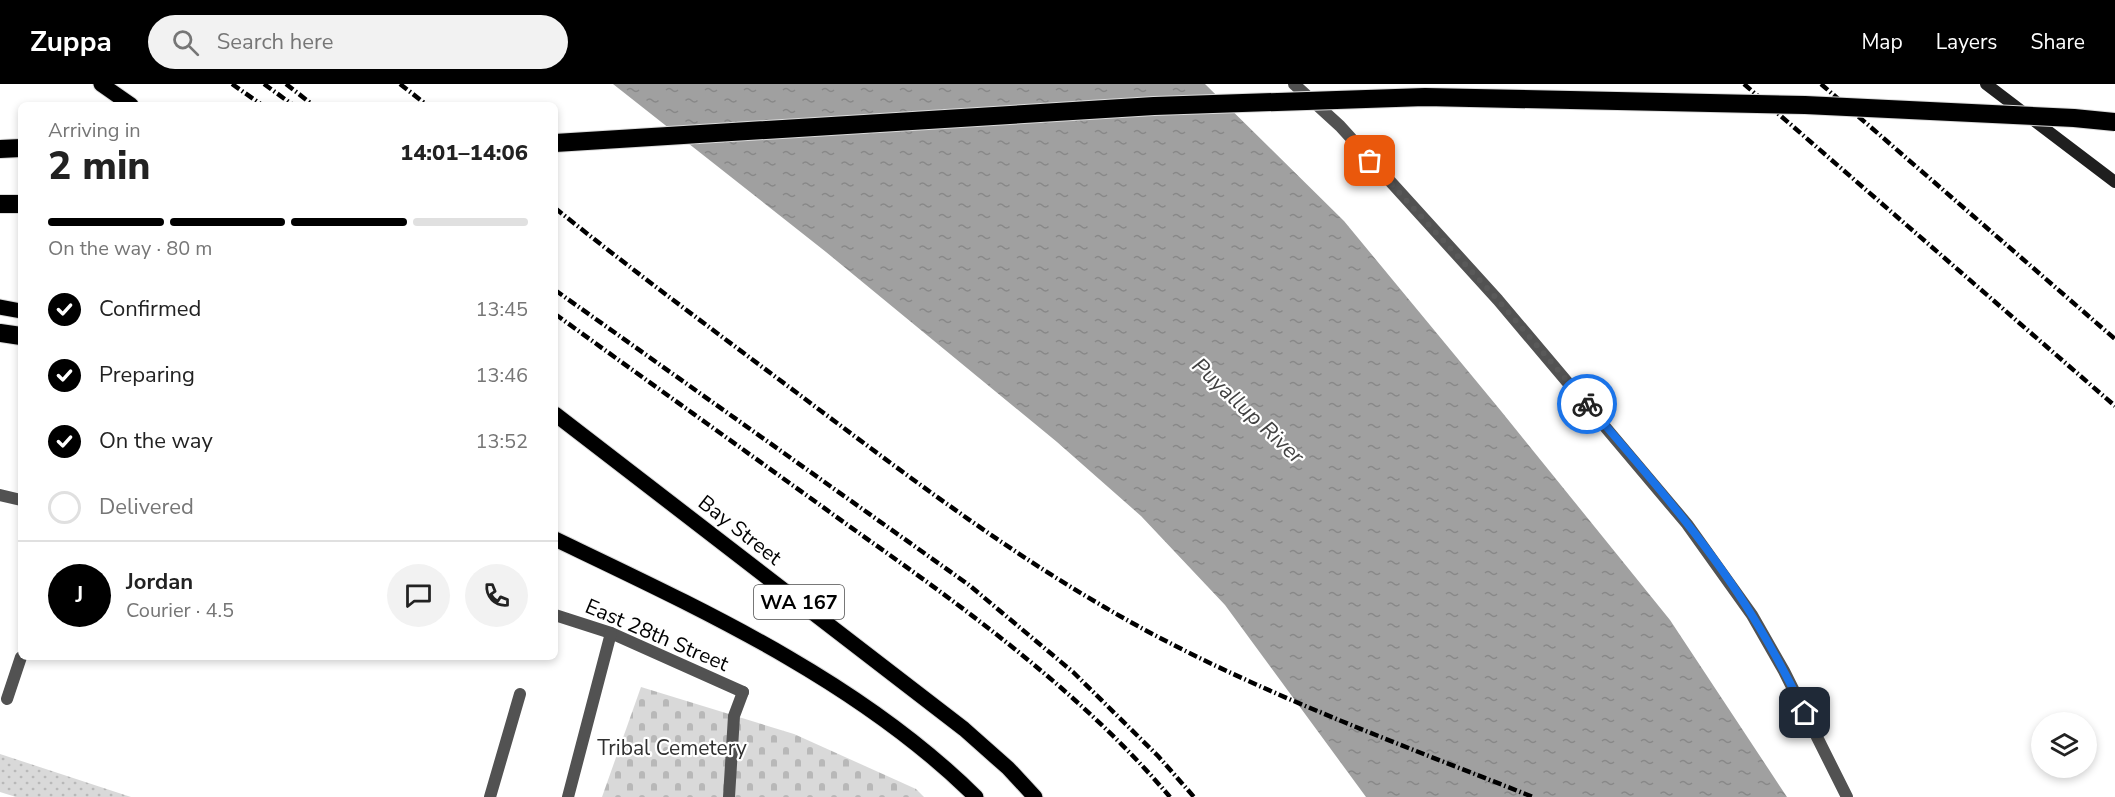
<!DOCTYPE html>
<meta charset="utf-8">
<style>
:root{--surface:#fff;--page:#f2f2f2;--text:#222;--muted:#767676;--line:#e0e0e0;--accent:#000}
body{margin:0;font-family:"Nunito Sans",sans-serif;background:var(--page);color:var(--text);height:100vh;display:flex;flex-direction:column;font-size:22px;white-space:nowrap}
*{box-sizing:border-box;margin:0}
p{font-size:20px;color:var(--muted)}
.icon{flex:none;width:33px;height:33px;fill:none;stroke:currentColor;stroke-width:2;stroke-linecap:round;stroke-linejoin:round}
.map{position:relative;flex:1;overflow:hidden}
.panel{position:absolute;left:18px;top:18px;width:540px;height:558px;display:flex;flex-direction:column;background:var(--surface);border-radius:9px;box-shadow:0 3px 9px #0003}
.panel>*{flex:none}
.fabs{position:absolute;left:2031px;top:628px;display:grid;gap:12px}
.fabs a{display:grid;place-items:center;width:66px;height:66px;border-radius:50%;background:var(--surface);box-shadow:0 3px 9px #0003;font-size:30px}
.pin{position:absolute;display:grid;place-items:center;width:51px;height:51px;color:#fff;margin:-26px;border-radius:12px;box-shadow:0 3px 9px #0006}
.courier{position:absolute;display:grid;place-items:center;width:60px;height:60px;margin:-30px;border:4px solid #1a73e8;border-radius:50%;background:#fff;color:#222;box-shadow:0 2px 8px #0007}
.headline em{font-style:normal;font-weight:800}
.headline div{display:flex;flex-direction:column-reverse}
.headline{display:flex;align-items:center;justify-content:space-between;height:102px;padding:0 30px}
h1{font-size:39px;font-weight:800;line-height:45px}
.bar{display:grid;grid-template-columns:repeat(4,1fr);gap:9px 6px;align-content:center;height:72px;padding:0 30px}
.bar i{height:8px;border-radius:4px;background:var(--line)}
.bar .on{background:var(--accent)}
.bar p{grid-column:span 4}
.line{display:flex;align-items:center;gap:15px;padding:0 30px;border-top:2px solid var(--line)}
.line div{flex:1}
.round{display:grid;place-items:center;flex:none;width:63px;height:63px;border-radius:32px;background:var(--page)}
ol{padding:0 30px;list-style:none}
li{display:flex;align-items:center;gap:18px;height:66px}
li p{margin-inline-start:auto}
li .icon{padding:6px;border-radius:50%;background:var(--accent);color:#fff;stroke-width:4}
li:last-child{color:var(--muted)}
li i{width:33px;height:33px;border:3px solid var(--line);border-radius:50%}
header{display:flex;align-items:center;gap:36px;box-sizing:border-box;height:84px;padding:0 30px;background:var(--accent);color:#fff}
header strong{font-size:28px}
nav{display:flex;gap:33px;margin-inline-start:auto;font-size:21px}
.search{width:420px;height:54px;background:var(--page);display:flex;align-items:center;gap:15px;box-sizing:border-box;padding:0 21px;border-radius:33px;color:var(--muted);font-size:22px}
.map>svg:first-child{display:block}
</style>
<header>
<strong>Zuppa</strong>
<div class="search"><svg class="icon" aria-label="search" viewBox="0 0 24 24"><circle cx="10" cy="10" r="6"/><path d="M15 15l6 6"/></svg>Search here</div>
<nav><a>Map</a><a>Layers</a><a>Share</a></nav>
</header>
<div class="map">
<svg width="2115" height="713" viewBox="0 0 2115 713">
<defs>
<pattern id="grass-dots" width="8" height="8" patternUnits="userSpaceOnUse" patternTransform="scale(1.5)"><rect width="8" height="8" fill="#d9d9d9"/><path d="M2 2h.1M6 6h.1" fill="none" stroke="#b8b8b8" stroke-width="1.8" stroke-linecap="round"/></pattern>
<pattern id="cemetery-stones" width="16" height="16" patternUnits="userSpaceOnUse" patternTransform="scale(1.5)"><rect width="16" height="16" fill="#d9d9d9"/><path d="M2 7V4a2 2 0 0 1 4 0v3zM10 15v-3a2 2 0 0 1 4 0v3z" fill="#b8b8b8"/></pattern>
<pattern id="water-ripples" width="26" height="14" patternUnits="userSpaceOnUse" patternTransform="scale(1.5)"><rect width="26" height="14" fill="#a0a0a0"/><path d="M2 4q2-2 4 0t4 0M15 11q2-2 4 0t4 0" fill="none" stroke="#888"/></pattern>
</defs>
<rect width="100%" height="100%" fill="#fff"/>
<!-- grass -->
<path fill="url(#grass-dots)" d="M 0,670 L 131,713 L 16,713 L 0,708 Z"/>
<!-- cemetery -->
<path fill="url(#cemetery-stones)" d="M 641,603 L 794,650 L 916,705 L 924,713 L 602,713 Z"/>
<!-- water -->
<path fill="url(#water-ripples)" d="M 613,0 L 1205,0 L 1344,137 L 1501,327 L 1670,536 L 1787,713 L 1366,713 L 1225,521 L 1141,432 L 1057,358 L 826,168 Z"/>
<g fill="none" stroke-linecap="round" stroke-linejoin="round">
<defs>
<g id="primary">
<path d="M 101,0 L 131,21"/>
<path d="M 0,223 L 21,227"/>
<path d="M 555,330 L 964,645 L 1008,684 L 1035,713"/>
<path d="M 555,455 C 701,525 859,597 976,713"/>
</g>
<g id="highway">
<path d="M 0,65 L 21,64"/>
<path d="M 0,120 L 21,120"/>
<path d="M 0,249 L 21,252"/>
</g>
</defs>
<!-- primary casing -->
<use href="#primary" stroke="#dbdbdb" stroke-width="17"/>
<!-- highway casing -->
<use href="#highway" stroke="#dbdbdb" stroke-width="20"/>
<!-- lane -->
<g stroke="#525252" stroke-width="12">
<path d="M 1294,0 L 1340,42 L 1498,216 L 1687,440 L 1752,531 L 1784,587 L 1847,713"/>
<path d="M 7,615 L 21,573"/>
<path d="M 490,713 L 520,610"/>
<path d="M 729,713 L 734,632 L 743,608"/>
</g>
<!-- street -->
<g stroke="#525252" stroke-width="12">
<path d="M 0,411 L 21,416"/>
<path d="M 555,531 L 611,549 L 743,608"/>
<path d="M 568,713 L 611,549"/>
</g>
<!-- secondary -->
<path stroke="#1f1f1f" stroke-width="12" d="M 1986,0 L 2115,98"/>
<!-- primary -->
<use href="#primary" stroke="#000" stroke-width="15"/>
<!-- highway -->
<use href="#highway" stroke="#000" stroke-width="18"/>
<!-- rail -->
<g stroke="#000" stroke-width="4.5" stroke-dasharray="9 3 1.5 3" stroke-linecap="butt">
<path d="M 232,0 L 262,21"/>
<path d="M 264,0 L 293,21"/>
<path d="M 286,0 L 313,21"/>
<path d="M 400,0 L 427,21"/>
<path d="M 1744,0 L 2115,322"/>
<path d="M 1821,0 L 2115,255"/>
<path d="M 555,124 C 642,194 732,260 821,327 C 913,396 1006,466 1106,524 C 1239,602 1390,656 1533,713"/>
<path d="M 555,206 L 969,501 L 1073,588 L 1158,672 L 1194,713"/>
<path d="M 555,230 C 653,301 751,371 849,442 C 963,523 1079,606 1170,713"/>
</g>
<defs>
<path id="highway-bridge" d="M 555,59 L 1154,22 L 1425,13 L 1805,21 L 2074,34 L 2115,38"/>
</defs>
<!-- highway-bridge casing -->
<use href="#highway-bridge" stroke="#dbdbdb" stroke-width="20" stroke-linecap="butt"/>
<!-- highway-bridge -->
<use href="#highway-bridge" stroke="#000" stroke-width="18"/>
</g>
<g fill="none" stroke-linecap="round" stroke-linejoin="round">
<!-- done -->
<path stroke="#595959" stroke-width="6" stroke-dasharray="0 10.8" d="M 1370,77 L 1498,216 L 1587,320"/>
<!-- route -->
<path stroke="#1a73e8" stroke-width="8" d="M 1587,320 C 1645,388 1706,456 1753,533 C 1772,564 1789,596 1805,629"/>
</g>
<g text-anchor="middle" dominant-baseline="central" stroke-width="4.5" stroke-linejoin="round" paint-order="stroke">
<!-- shield labels -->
<rect fill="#fff" stroke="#4c4c4c" stroke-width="1.5" x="754" y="501" width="90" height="34" rx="4.5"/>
<g font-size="20" font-weight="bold" fill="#000">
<text x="799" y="518">WA 167</text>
</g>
<!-- street labels -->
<g font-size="21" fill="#000" stroke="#fff">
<text transform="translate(740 446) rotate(38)">Bay Street</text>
<text transform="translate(657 551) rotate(23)">East 28th Street</text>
</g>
<!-- park labels -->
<g font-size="21" fill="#303030" stroke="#fff">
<text x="672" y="664">Tribal Cemetery</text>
</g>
<!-- water labels -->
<g font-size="22" font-style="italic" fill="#414141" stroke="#fff">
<text transform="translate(1248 327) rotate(43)">Puyallup River</text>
</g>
</g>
</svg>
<div class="fabs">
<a><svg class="icon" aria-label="layers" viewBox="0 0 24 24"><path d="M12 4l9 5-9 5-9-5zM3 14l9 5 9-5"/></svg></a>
</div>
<div class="pin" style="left:1370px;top:77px;background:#ea580c"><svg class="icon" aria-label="bag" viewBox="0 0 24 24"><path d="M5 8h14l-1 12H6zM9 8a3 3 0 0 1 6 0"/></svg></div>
<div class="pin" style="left:1805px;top:629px;background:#1f2937"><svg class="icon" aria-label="home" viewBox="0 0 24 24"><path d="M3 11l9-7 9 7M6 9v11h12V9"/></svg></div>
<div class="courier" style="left:1587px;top:320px"><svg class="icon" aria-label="bike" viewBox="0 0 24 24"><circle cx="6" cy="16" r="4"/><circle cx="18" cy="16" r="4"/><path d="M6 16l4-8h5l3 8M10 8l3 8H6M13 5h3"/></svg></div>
<section class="panel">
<div class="headline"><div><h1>2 min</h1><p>Arriving in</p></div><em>14:01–14:06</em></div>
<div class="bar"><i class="on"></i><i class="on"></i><i class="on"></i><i></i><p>On the way · 80 m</p></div>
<ol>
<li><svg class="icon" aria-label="check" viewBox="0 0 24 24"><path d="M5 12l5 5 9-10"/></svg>Confirmed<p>13:45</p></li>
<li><svg class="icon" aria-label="check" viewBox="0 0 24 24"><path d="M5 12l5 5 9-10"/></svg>Preparing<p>13:46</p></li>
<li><svg class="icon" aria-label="check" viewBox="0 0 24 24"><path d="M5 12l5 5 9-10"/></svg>On the way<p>13:52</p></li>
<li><i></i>Delivered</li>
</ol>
<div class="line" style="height:108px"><b class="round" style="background:var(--accent);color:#fff">J</b><div><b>Jordan</b><p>Courier · 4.5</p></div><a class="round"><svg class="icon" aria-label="chat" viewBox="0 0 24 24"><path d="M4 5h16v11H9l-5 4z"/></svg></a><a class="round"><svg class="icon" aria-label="phone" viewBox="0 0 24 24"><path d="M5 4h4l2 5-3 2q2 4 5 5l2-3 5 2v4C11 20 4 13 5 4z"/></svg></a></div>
</section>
</div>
